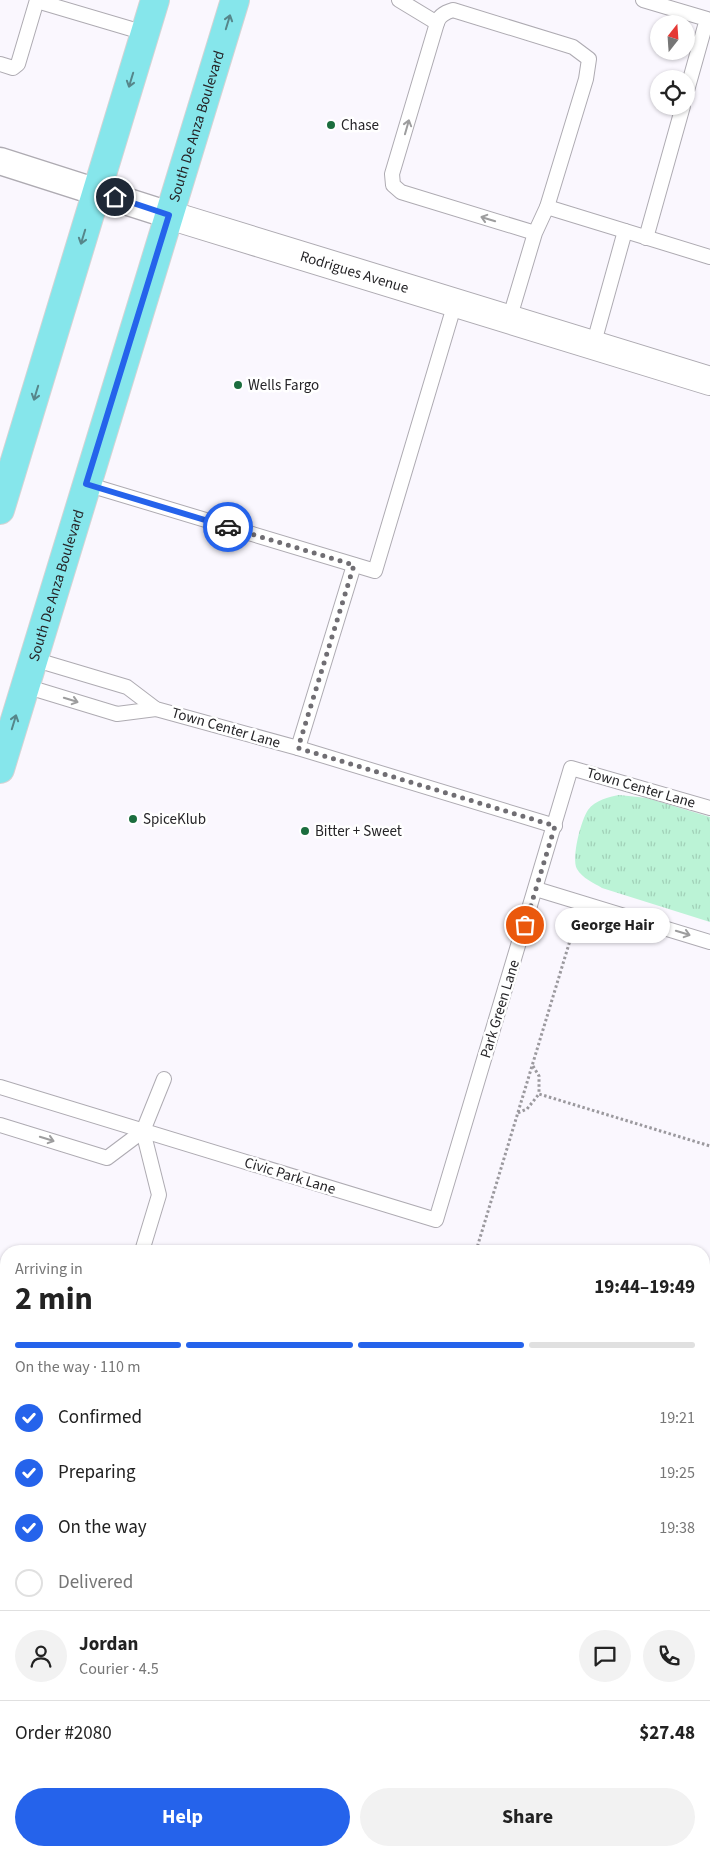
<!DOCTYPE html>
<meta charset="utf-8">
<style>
:root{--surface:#fff;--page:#f2f2f2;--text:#222;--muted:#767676;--line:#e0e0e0;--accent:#2563eb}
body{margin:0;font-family:"Source Sans 3",sans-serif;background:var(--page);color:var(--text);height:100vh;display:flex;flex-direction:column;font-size:19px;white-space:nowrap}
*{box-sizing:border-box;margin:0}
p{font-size:16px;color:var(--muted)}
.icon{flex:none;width:28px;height:28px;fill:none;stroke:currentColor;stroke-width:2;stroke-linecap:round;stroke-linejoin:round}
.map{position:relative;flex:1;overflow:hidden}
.drawer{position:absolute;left:0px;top:1245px;width:710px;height:611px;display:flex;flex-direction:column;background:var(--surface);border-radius:20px 20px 0 0;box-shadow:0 1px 4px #0004}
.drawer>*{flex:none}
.needle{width:32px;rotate:17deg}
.tools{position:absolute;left:650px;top:15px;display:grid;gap:10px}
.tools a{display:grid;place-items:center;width:45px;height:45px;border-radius:50%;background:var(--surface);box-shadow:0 1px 4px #0004;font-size:25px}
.pin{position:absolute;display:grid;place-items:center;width:42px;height:42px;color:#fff;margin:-21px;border:2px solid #fff;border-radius:50%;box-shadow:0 1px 5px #0007}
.courier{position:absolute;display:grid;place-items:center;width:50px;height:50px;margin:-25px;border:4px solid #2563eb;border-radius:50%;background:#fff;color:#222;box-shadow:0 1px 6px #0007}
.bubble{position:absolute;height:35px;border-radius:18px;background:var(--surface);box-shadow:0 1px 4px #0004;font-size:16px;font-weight:700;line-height:35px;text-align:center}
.overview em{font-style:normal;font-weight:700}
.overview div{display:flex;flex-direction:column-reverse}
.overview{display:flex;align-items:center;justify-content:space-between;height:85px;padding:0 15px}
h1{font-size:32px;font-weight:700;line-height:38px}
.bar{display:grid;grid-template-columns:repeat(4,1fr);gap:8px 5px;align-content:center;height:60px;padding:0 15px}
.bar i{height:6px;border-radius:4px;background:var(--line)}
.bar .current{background:var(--accent)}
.bar p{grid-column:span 4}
.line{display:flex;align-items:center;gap:12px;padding:0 15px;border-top:1px solid var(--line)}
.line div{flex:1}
.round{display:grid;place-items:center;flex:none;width:52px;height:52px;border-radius:26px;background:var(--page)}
ol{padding:0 15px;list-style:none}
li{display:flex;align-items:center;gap:15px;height:55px}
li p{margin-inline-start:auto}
li .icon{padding:5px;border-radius:50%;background:var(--accent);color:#fff;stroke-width:4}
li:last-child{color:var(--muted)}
li i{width:28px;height:28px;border:2px solid var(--line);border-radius:50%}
.action{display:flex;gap:10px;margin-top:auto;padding:10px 15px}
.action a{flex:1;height:58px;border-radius:30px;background:var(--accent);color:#fff;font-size:20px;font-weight:700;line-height:58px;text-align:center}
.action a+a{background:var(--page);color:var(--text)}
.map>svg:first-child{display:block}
</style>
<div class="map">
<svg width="710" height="1856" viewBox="0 0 710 1856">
<defs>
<pattern id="park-tufts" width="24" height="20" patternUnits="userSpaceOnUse" patternTransform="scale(1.25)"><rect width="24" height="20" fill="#bbf3d6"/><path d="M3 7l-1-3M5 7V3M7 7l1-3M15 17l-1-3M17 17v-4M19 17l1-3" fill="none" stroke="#a1d0b8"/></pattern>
</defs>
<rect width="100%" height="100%" fill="#faf7fe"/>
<!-- park -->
<path fill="url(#park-tufts)" d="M 619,795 L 647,798 L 710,817 L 710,922 L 602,888 C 594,883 582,878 577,869 C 571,858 581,820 588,810 C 595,800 609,797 619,795 Z"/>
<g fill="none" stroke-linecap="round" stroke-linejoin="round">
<defs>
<g id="lane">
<path d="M 399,0 L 437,23"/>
<path d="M 643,0 L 707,19 L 686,94"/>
<path d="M 37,1 L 145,33"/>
<path d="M 0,64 L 13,68 L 18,64 L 37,0"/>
<path d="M 547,207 L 710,257"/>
<path d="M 646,238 L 683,106"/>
<path d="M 509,320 L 535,233 L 547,207 L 586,79 L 589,59 L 573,47 L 453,10 C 446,12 439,15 437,23 L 392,174 L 393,185 L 401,192 L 535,233"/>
<path d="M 593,346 L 625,231"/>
<path d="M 86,484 L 375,571 L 455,303"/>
<path d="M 33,659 L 127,687 L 156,709 L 298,748 L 555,826"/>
<path d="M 25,686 L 117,714 L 156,709"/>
<path d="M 298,748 L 354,565"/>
<path d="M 536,889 L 710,942"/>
<path d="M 0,1087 L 436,1220 L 571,768 L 710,808"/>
<path d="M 0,1125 L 107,1158 L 143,1131"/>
<path d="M 142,1251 L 159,1195 L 143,1131 L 164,1079"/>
<path d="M 0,1499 L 6,1501"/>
<path d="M 0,1597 L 6,1599"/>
<path d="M 0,1709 L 6,1688"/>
</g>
<path id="street" d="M 0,161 L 169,215"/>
<g id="secondary">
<path id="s1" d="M 169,215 L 710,381"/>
<path d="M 0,1811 L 6,1813"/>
<path d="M 129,1850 L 148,1856"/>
</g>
<g id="primary">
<path d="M 0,510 L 155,0"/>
<path id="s2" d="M 0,769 L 235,0"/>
</g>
</defs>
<!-- lane casing -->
<use href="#lane" stroke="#aeabb2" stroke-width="16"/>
<!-- street casing -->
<use href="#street" stroke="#aeabb2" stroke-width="29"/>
<!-- secondary casing -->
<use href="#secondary" stroke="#aeabb2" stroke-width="30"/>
<!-- primary casing -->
<use href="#primary" stroke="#d4d3d4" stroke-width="30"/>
<!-- path -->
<g stroke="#9b999e" stroke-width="3" stroke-dasharray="2.5 2.5" stroke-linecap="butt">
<path d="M 533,1066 L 539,1076 L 539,1094 L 710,1146"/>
<path d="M 518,1113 L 527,1109 L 539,1094"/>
<path d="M 476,1251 L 575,924"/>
<path d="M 707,1319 L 710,1309"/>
<path d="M 28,1850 L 49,1856"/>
<path d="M 223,1850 L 243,1856"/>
</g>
<!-- lane -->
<use href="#lane" stroke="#fff" stroke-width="14"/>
<!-- street -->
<use href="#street" stroke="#fff" stroke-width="26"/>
<!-- secondary -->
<use href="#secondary" stroke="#fff" stroke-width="28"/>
<!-- primary -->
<use href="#primary" stroke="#86e6eb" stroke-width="28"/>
</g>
<!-- one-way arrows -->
<defs><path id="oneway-shaft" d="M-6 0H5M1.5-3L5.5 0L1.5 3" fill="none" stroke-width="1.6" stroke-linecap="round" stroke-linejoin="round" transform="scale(1.25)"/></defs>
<g stroke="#56868a">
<use href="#oneway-shaft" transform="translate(228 22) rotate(-73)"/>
<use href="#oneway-shaft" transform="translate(131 80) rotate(107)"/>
<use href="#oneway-shaft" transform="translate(83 237) rotate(107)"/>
<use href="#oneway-shaft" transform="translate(36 393) rotate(107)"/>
<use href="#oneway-shaft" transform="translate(14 722) rotate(-73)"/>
</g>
<g stroke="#9d9d9e">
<use href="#oneway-shaft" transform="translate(407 127) rotate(-74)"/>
<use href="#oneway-shaft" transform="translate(488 219) rotate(-163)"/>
<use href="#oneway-shaft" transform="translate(71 700) rotate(17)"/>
<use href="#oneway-shaft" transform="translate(683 933) rotate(17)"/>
<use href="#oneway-shaft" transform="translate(47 1139) rotate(17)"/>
</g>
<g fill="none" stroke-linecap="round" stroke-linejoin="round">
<!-- done -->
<path stroke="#706e73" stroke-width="5" stroke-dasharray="0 9" d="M 228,527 L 354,565 L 298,748 L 555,826 L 525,925"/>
<!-- route -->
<path stroke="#2563eb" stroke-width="6" d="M 115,197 L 169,215 L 86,484 L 228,527"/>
</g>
<!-- markers -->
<g fill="#1b6d3e" stroke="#fff" stroke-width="2">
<circle cx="331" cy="125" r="5"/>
<circle cx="238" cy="385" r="5"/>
<circle cx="133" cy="819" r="5"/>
<circle cx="305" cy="831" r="5"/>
</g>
<g text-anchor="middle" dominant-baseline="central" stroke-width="5" stroke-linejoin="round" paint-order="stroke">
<!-- poi labels -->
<g font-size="15" fill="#262528" stroke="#fff" text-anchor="start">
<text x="341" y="125">Chase</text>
<text x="248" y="385">Wells Fargo</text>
<text x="143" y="819">SpiceKlub</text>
<text x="315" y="831">Bitter + Sweet</text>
</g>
<!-- street labels -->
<g font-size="15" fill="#262528" stroke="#fff">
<text stroke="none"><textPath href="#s2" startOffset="672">South De Anza Boulevard</textPath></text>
<text stroke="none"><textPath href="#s1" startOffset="194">Rodrigues Avenue</textPath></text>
<text stroke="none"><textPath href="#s2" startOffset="192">South De Anza Boulevard</textPath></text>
<text transform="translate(226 728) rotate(16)">Town Center Lane</text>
<text transform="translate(641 788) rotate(16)">Town Center Lane</text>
<text transform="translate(500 1009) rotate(-73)">Park Green Lane</text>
<text transform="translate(290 1176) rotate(17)">Civic Park Lane</text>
</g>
</g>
</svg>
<div class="tools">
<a><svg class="needle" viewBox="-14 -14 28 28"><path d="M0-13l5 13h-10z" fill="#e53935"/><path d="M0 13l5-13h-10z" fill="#767676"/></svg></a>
<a><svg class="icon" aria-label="locate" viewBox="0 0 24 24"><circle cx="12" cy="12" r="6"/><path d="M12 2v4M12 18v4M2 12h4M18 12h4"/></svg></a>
</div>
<div class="pin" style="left:525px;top:925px;background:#ea580c"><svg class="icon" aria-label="bag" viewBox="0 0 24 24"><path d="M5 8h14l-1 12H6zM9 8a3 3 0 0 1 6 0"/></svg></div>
<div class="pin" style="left:115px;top:197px;background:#1f2937"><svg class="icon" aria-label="home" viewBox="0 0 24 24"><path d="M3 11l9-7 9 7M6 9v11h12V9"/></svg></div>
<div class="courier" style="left:228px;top:527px"><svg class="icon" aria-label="car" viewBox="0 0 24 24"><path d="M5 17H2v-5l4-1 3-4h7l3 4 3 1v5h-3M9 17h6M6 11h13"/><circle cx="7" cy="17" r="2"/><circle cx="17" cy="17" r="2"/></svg></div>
<div class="bubble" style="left:555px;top:908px;width:115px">George Hair</div>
<section class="drawer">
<div class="overview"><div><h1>2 min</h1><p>Arriving in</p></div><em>19:44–19:49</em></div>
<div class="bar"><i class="current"></i><i class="current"></i><i class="current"></i><i></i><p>On the way · 110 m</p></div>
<ol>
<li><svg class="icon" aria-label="check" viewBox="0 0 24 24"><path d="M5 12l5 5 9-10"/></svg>Confirmed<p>19:21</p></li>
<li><svg class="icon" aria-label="check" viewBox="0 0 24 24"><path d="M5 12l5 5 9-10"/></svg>Preparing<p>19:25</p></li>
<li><svg class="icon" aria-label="check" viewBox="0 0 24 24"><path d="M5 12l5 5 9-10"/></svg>On the way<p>19:38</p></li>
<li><i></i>Delivered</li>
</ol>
<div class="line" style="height:90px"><a class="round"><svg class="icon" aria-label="person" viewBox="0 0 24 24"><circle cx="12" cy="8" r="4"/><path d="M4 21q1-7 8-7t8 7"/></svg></a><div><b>Jordan</b><p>Courier · 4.5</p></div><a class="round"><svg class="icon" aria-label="chat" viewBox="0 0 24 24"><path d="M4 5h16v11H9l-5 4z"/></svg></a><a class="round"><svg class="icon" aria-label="phone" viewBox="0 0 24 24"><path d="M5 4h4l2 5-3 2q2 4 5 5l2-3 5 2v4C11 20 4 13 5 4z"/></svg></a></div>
<div class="line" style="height:65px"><div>Order #2080</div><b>$27.48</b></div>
<div class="action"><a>Help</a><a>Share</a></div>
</section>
</div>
